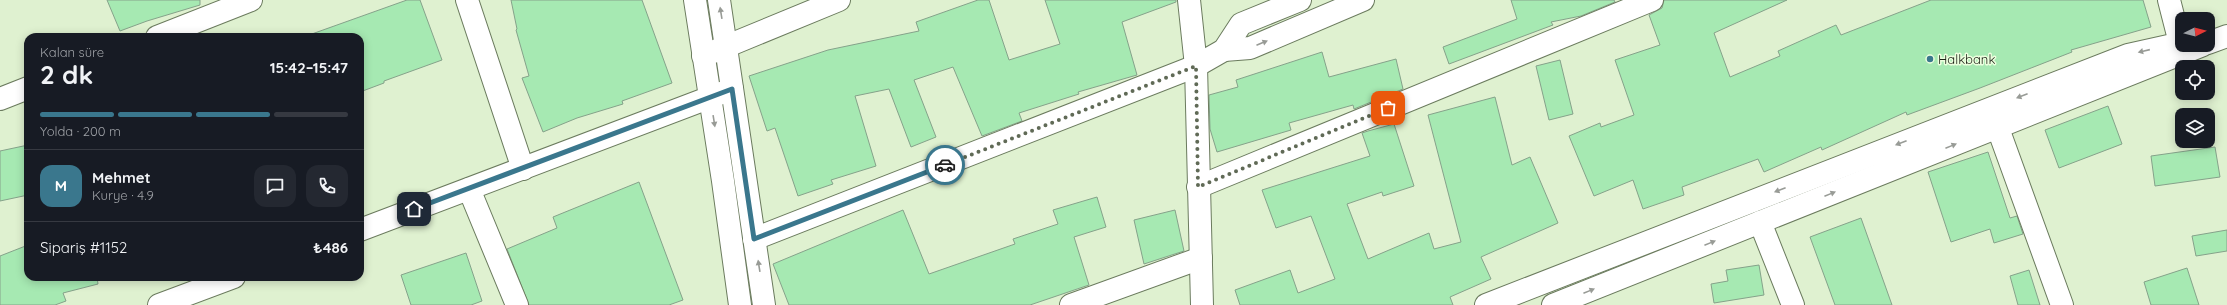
<!DOCTYPE html>
<html lang="tr">
<meta charset="utf-8">
<style>
:root{--surface:#171b24;--page:#242831;--text:#f1f3f6;--muted:#9ea1a6;--line:#363941;--accent:#3a778d}
body{margin:0;font-family:Quicksand,sans-serif;background:var(--page);color:var(--text);height:100vh;display:flex;flex-direction:column;font-size:15px;white-space:nowrap}
*{box-sizing:border-box;margin:0}
p{font-size:13px;color:var(--muted)}
.icon{flex:none;width:22px;height:22px;fill:none;stroke:currentColor;stroke-width:2;stroke-linecap:round;stroke-linejoin:round}
.map{position:relative;flex:1;overflow:hidden}
.drawer{position:absolute;left:24px;top:33px;width:340px;height:248px;display:flex;flex-direction:column;background:var(--surface);border-radius:12px;box-shadow:0 2px 10px #0003}
.drawer>*{flex:none}
.needle{width:26px;rotate:84deg}
.tools{position:absolute;left:2175px;top:12px;display:grid;gap:8px}
.tools a{display:grid;place-items:center;width:40px;height:40px;border-radius:8px;background:var(--surface);box-shadow:0 2px 10px #0003;font-size:20px}
.pin{position:absolute;display:grid;place-items:center;width:34px;height:34px;color:#fff;margin:-17px;border-radius:8px;box-shadow:0 2px 6px #0006}
.courier{position:absolute;display:grid;place-items:center;width:40px;height:40px;margin:-20px;border:3px solid #3a778d;border-radius:50%;background:#fff;color:#222;box-shadow:0 1px 5px #0007}
.summary em{font-style:normal;font-weight:700}
.summary div{display:flex;flex-direction:column-reverse}
.summary{display:flex;align-items:center;justify-content:space-between;height:68px;padding:0 16px}
h1{font-size:26px;font-weight:700;line-height:30px}
.bar{display:grid;grid-template-columns:repeat(4,1fr);gap:6px 4px;align-content:center;height:48px;padding:0 16px}
.bar i{height:5px;border-radius:3px;background:var(--line)}
.bar .active{background:var(--accent)}
.bar p{grid-column:span 4}
.line{display:flex;align-items:center;gap:10px;padding:0 16px;border-top:1px solid var(--line)}
.line div{flex:1}
.round{display:grid;place-items:center;flex:none;width:42px;height:42px;border-radius:12px;background:var(--page)}
.map>svg:first-child{display:block}
</style>
<div class="map">
<svg width="2227" height="305" viewBox="0 0 2227 305">
<rect width="100%" height="100%" fill="#dff1d0"/>
<!-- building -->
<g fill="#a6e9b2" stroke="#85a28a">
<path d="M 107,0 L 200,0 L 200,5 L 147,21 L 120,31 Z"/>
<path d="M 407,0 L 420,0 L 442,60 L 384,81 L 384,83 L 360,92 L 360,37 L 309,37 L 309,35 Z"/>
<path d="M 511,0 L 642,0 L 672,83 L 622,101 L 623,104 L 577,118 L 543,132 L 522,78 L 529,76 L 516,30 L 517,29 Z"/>
<path d="M 978,0 L 989,0 L 1009,60 L 1060,44 L 1045,0 L 1176,0 L 1176,2 L 1122,22 L 1137,75 L 1078,92 L 1079,94 L 1019,113 L 1022,121 L 982,136 L 953,67 L 914,80 L 936,137 L 911,147 L 889,89 L 855,96 L 876,166 L 831,180 L 833,184 L 798,196 L 775,128 L 767,131 L 749,76 L 828,50 L 919,31 L 916,22 Z"/>
<path d="M 1511,0 L 1614,0 L 1615,2 L 1581,16 L 1551,22 L 1553,25 L 1449,64 L 1443,47 L 1517,19 Z"/>
<path d="M 1664,0 L 1787,0 L 1714,33 L 1730,77 L 1780,56 L 1778,51 L 1836,25 L 1841,35 L 1931,0 L 2143,0 L 2151,27 L 2071,50 L 2072,52 L 1980,88 L 1907,115 L 1906,112 L 1822,150 L 1821,147 L 1764,172 L 1758,159 L 1682,187 L 1684,195 L 1643,209 L 1633,180 L 1594,196 L 1569,136 L 1600,123 L 1601,127 L 1634,115 L 1615,60 L 1660,45 L 1649,15 L 1662,8 Z"/>
<path d="M 1322,52 L 1329,77 L 1396,59 L 1403,89 L 1354,109 L 1353,105 L 1289,123 L 1291,130 L 1217,152 L 1210,129 L 1209,95 L 1238,87 L 1236,80 Z"/>
<path d="M 1560,60 L 1573,114 L 1549,120 L 1536,66 Z"/>
<path d="M 1495,97 L 1512,165 L 1530,157 L 1558,223 L 1481,257 L 1491,279 L 1450,297 L 1453,305 L 1240,305 L 1235,290 L 1290,270 L 1298,293 L 1335,279 L 1311,216 L 1276,228 L 1262,190 L 1370,156 L 1362,133 L 1368,131 L 1394,124 L 1414,186 L 1383,196 L 1382,192 L 1347,204 L 1368,259 L 1429,233 L 1434,249 L 1461,242 L 1428,115 Z"/>
<path d="M 2108,106 L 2122,144 L 2059,168 L 2045,130 Z"/>
<path d="M 28,145 L 28,195 L 0,201 L 0,151 Z"/>
<path d="M 2215,147 L 2220,177 L 2155,186 L 2151,156 Z"/>
<path d="M 1988,152 L 2010,218 L 2017,216 L 2023,234 L 1994,243 L 1990,229 L 1951,242 L 1928,172 Z"/>
<path d="M 639,182 L 683,300 L 669,305 L 529,305 L 507,249 L 557,228 L 553,217 Z"/>
<path d="M 1097,197 L 1106,227 L 1074,237 L 1089,285 L 1030,305 L 789,305 L 773,264 L 903,210 L 929,274 L 1015,244 L 1013,239 L 1058,224 L 1053,210 Z"/>
<path d="M 1175,210 L 1184,251 L 1144,264 L 1134,220 Z"/>
<path d="M 1861,218 L 1892,305 L 1835,305 L 1810,237 Z"/>
<path d="M 2227,230 L 2227,251 L 2196,256 L 2192,236 Z"/>
<path d="M 28,245 L 28,277 L 97,277 L 98,284 L 63,293 L 66,301 L 55,305 L 0,305 L 0,256 Z"/>
<path d="M 466,253 L 482,301 L 471,305 L 411,305 L 401,275 Z"/>
<path d="M 1759,265 L 1764,295 L 1714,303 L 1711,284 L 1728,281 L 1726,270 Z"/>
<path d="M 2187,268 L 2199,305 L 2151,305 L 2144,282 Z"/>
<path d="M 2029,270 L 2040,305 L 2018,305 L 2010,276 Z"/>
</g>
<g fill="none" stroke-linecap="round" stroke-linejoin="round">
<defs>
<g id="minor">
<path d="M 467,0 L 523,169"/>
<path d="M 1189,0 L 1196,66 L 1202,305"/>
<path d="M 2169,0 L 2180,43"/>
<path d="M 157,37 L 251,0"/>
<path d="M 1224,50 L 1250,48 L 1363,0"/>
<path d="M 703,56 L 839,0"/>
<path d="M 0,99 L 28,88"/>
<path d="M 1991,109 L 2062,305"/>
<path d="M 1198,187 L 1652,0"/>
<path d="M 469,189 L 517,305"/>
<path d="M 1760,222 L 1793,305"/>
<path d="M 360,230 L 732,89"/>
<path d="M 754,239 L 1196,66 L 1224,50 L 1241,24 L 1300,0"/>
<path d="M 159,305 L 234,277"/>
<path d="M 1071,305 L 1201,258"/>
</g>
<g id="tertiary">
<path d="M 695,0 L 723,181 L 740,305"/>
<path d="M 719,0 L 764,305"/>
</g>
<g id="secondary">
<path d="M 2208,43 L 2227,36"/>
<path d="M 1486,305 L 2128,55 L 2182,43"/>
<path d="M 1553,305 L 2203,45"/>
</g>
</defs>
<!-- minor casing -->
<use href="#minor" stroke="#6b7b5e" stroke-width="24"/>
<!-- tertiary casing -->
<use href="#tertiary" stroke="#6b7b5e" stroke-width="24"/>
<!-- secondary casing -->
<use href="#secondary" stroke="#6b7b5e" stroke-width="24"/>
<!-- minor -->
<use href="#minor" stroke="#fff" stroke-width="22"/>
<!-- tertiary -->
<use href="#tertiary" stroke="#fff" stroke-width="22"/>
<!-- secondary -->
<use href="#secondary" stroke="#fff" stroke-width="22"/>
</g>
<!-- one-way arrows -->
<defs><path id="oneway-solid" d="M-6-.8H1V-3.2L6.5 0L1 3.2V.8H-6Z"/></defs>
<g fill="#989b96">
<use href="#oneway-solid" transform="translate(721 13) rotate(-99)"/>
<use href="#oneway-solid" transform="translate(1262 43) rotate(-23)"/>
<use href="#oneway-solid" transform="translate(2144 51) rotate(167)"/>
<use href="#oneway-solid" transform="translate(2022 96) rotate(159)"/>
<use href="#oneway-solid" transform="translate(714 121) rotate(81)"/>
<use href="#oneway-solid" transform="translate(1901 143) rotate(159)"/>
<use href="#oneway-solid" transform="translate(1951 146) rotate(-22)"/>
<use href="#oneway-solid" transform="translate(1780 190) rotate(159)"/>
<use href="#oneway-solid" transform="translate(1830 194) rotate(-22)"/>
<use href="#oneway-solid" transform="translate(1710 243) rotate(-22)"/>
<use href="#oneway-solid" transform="translate(759 266) rotate(-99)"/>
<use href="#oneway-solid" transform="translate(1589 291) rotate(-22)"/>
</g>
<g fill="none" stroke-linecap="round" stroke-linejoin="round">
<!-- done -->
<path stroke="#606a56" stroke-width="4" stroke-dasharray="0 7.2" d="M 945,165 L 1196,66 L 1198,187 L 1388,108"/>
<!-- route -->
<path stroke="#3a778d" stroke-width="5" d="M 414,209 L 732,89 L 754,239 L 945,165"/>
</g>
<!-- markers -->
<circle fill="#3a778d" stroke="#ecffde" stroke-width="1.5" cx="1930" cy="59" r="4"/>
<g text-anchor="middle" dominant-baseline="central" stroke-width="3" stroke-linejoin="round" paint-order="stroke">
<!-- poi labels -->
<g font-size="13" fill="#1b2115" stroke="#ecffde" text-anchor="start">
<text x="1938" y="59">Halkbank</text>
</g>
</g>
</svg>
<div class="tools">
<a><svg class="needle" viewBox="-14 -14 28 28"><path d="M0-13l5 13h-10z" fill="#e53935"/><path d="M0 13l5-13h-10z" fill="#9ea1a6"/></svg></a>
<a><svg class="icon" aria-label="locate" viewBox="0 0 24 24"><circle cx="12" cy="12" r="6"/><path d="M12 2v4M12 18v4M2 12h4M18 12h4"/></svg></a>
<a><svg class="icon" aria-label="layers" viewBox="0 0 24 24"><path d="M12 4l9 5-9 5-9-5zM3 14l9 5 9-5"/></svg></a>
</div>
<div class="pin" style="left:1388px;top:108px;background:#ea580c"><svg class="icon" aria-label="bag" viewBox="0 0 24 24"><path d="M5 8h14l-1 12H6zM9 8a3 3 0 0 1 6 0"/></svg></div>
<div class="pin" style="left:414px;top:209px;background:#1f2937"><svg class="icon" aria-label="home" viewBox="0 0 24 24"><path d="M3 11l9-7 9 7M6 9v11h12V9"/></svg></div>
<div class="courier" style="left:945px;top:165px"><svg class="icon" aria-label="car" viewBox="0 0 24 24"><path d="M5 17H2v-5l4-1 3-4h7l3 4 3 1v5h-3M9 17h6M6 11h13"/><circle cx="7" cy="17" r="2"/><circle cx="17" cy="17" r="2"/></svg></div>
<section class="drawer">
<div class="summary"><div><h1>2 dk</h1><p>Kalan süre</p></div><em>15:42–15:47</em></div>
<div class="bar"><i class="active"></i><i class="active"></i><i class="active"></i><i></i><p>Yolda · 200 m</p></div>
<div class="line" style="height:72px"><b class="round" style="background:var(--accent);color:#fff">M</b><div><b>Mehmet</b><p>Kurye · 4.9</p></div><a class="round"><svg class="icon" aria-label="chat" viewBox="0 0 24 24"><path d="M4 5h16v11H9l-5 4z"/></svg></a><a class="round"><svg class="icon" aria-label="phone" viewBox="0 0 24 24"><path d="M5 4h4l2 5-3 2q2 4 5 5l2-3 5 2v4C11 20 4 13 5 4z"/></svg></a></div>
<div class="line" style="height:52px"><div>Sipariş #1152</div><b>₺486</b></div>
</section>
</div>
